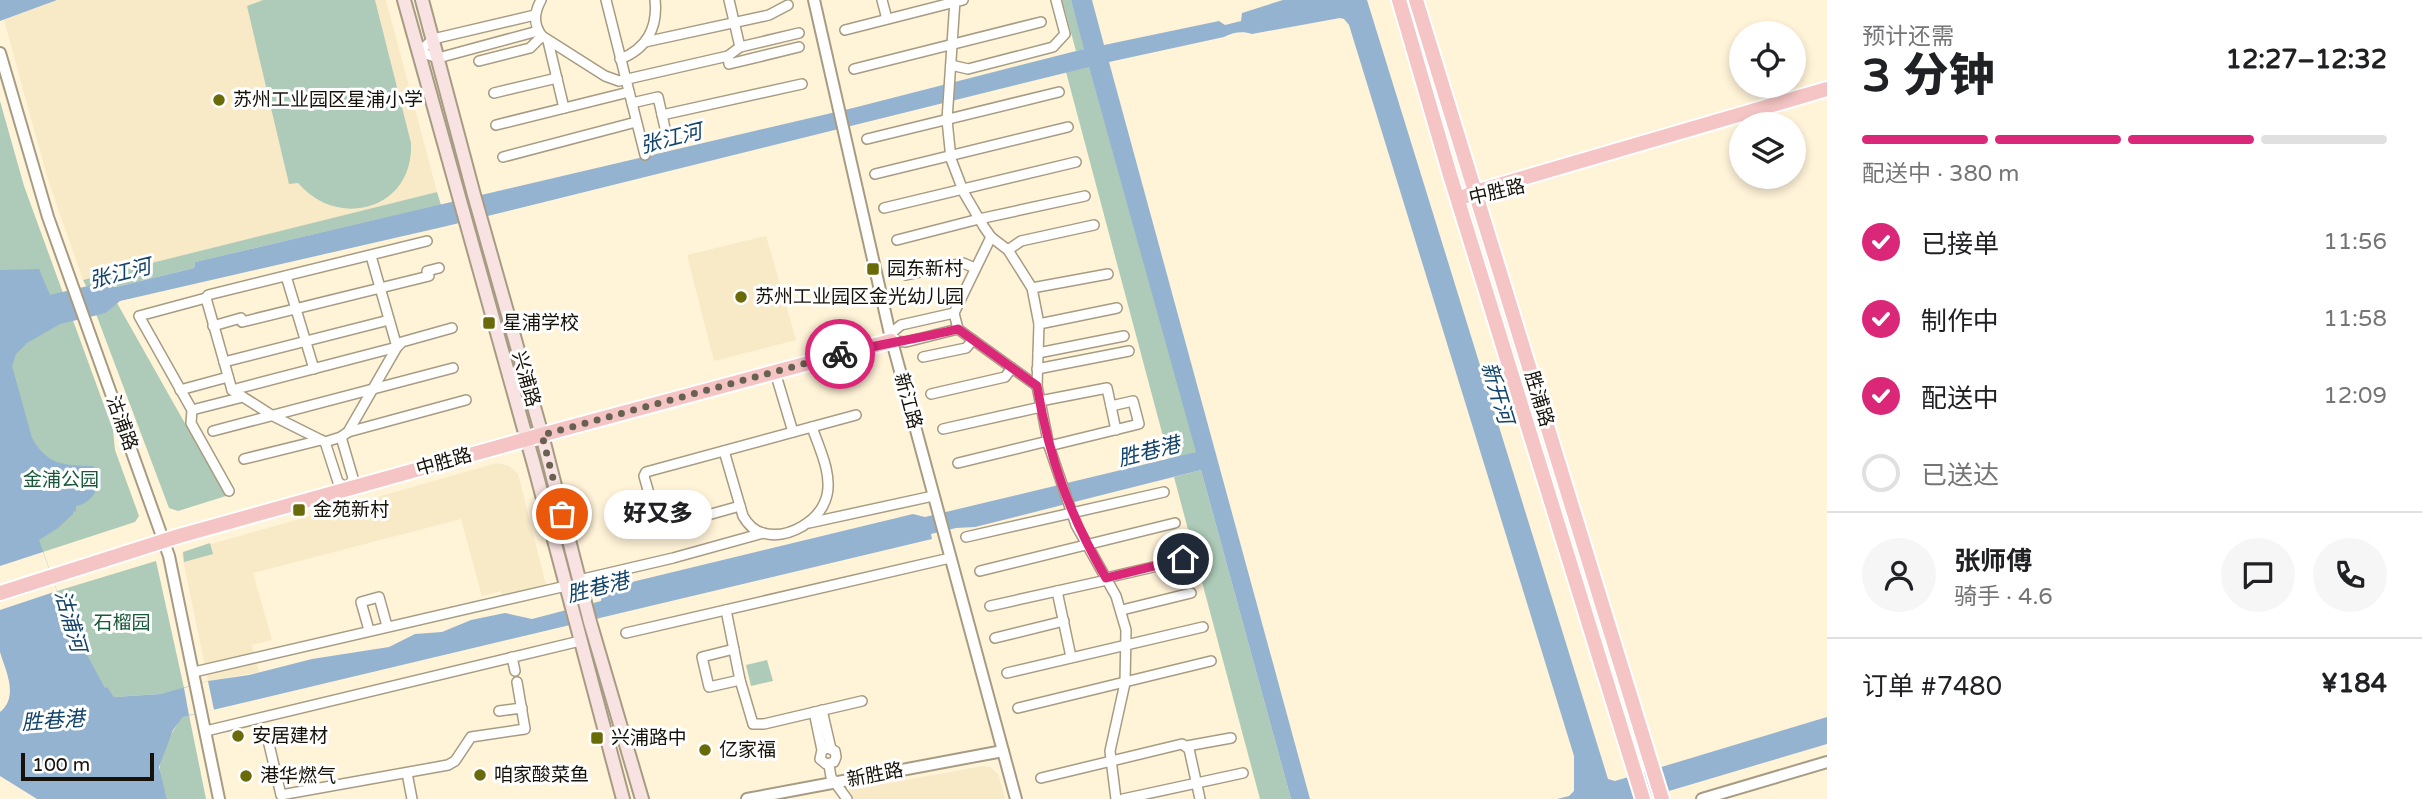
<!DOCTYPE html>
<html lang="zh">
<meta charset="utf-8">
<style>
:root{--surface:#fff;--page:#f6f6f6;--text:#202124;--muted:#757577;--line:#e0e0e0;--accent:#db2777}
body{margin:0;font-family:"Varela Round","Noto Sans SC",sans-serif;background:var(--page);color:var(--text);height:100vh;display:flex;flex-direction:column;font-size:26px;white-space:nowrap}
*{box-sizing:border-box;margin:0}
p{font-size:23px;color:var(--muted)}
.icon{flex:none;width:38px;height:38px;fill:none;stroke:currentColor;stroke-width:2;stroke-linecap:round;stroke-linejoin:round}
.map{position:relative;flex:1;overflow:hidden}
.sheet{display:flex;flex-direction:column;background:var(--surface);width:595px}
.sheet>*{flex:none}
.buttons{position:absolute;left:1729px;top:21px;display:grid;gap:14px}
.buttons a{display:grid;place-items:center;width:77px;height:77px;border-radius:50%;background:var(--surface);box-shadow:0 4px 10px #0003;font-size:35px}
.scale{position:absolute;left:21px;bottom:18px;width:133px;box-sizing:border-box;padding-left:7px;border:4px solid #161209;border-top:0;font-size:19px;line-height:24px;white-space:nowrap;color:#161209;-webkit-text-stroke:5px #fff;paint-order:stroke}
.pin{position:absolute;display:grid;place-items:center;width:60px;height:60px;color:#fff;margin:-30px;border:4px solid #fff;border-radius:50%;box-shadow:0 2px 7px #0007}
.courier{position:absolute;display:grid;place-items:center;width:70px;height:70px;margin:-35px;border:5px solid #db2777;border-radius:50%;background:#fff;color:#222;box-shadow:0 2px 9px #0007}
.bubble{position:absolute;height:49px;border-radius:24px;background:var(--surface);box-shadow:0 4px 10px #0003;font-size:23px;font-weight:800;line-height:49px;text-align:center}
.head em{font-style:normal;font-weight:800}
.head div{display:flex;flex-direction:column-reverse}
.head{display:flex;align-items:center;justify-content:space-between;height:119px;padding:0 35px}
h1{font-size:46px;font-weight:800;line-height:52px}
.bar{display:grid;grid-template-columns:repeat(4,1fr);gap:10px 7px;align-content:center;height:84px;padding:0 35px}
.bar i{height:9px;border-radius:5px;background:var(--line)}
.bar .current{background:var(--accent)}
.bar p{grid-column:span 4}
.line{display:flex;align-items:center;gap:18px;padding:0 35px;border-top:2px solid var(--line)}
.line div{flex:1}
.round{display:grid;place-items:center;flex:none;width:74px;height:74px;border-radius:37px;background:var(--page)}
ol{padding:0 35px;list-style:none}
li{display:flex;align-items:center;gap:21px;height:77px}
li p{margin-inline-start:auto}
li .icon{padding:7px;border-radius:50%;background:var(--accent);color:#fff;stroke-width:4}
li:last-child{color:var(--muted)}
li i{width:38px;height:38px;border:4px solid var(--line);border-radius:50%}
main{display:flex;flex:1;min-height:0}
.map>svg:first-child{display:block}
</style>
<main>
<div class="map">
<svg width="1827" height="799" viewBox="0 0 1827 799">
<rect width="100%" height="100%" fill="#fff3d8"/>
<!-- built -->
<g fill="#f8e9c7">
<path d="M 57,0 L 386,0 L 437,192 L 83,280 L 48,180 L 4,20 Z"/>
<path d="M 766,236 L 796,340 L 714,361 L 687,255 Z"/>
<path d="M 497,463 L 509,466 L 518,474 L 548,593 L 503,604 L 501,591 L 482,596 L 461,519 L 253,573 L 272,640 L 252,645 L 259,672 L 208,681 L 182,555 L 183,552 Z"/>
<path d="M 983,766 L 990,767 L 998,774 L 1005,799 L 852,799 L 845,791 Z"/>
</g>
<!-- green -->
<g fill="#adcbb8">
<path d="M 263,0 L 375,0 L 411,143 C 414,210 338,230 298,183 L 289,184 L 247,6 Z"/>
<path d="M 1062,0 L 1071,0 L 1085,49 L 1076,51 Z"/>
<path d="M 1089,66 L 1197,452 L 1169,459 L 1066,72 Z"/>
<path d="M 0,101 L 24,186 L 113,430 L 115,450 L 139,516 L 135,522 L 0,566 Z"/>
<path d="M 437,192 L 441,205 L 195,262 L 194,268 L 116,287 L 86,286 L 83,280 Z"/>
<path d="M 117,303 L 226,496 L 178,511 L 169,508 L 96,314 L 106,313 Z"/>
<path d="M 1201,470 L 1291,799 L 1260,799 L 1174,477 Z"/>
<path d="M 210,543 L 213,554 L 184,562 L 183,552 Z"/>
<path d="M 156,561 L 184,688 L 160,694 L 114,697 L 107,688 L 105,689 L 57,599 L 57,591 Z"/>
<path d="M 767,660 L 773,681 L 751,686 L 746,665 Z"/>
<path d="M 189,715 L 206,799 L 167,799 C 165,790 160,780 160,770 C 158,758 174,726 183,717 Z"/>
</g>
<!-- water -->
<g fill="#94b3d0" fill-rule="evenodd">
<path d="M 0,0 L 57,0 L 0,21 Z"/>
<path d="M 1071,0 L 1092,0 L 1104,45 L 1219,21 L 1225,25 L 1241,21 L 1242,13 L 1283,0 L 1367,0 L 1608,779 L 1615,781 L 1827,717 L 1827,744 L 1642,799 L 1557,799 L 1569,796 L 1574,791 L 1574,756 L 1349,25 L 1344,19 L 1340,18 L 1252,34 C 1243,31 1233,32 1224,37 L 1109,62 L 1310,799 L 1291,799 L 1201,470 L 975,527 L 956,528 L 931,534 L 932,539 L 183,717 L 173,730 L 159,767 L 167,799 L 37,799 L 0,776 L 0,712 C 19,696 6,672 0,652 L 0,270 L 39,269 L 50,295 L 92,285 L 116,287 L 194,268 L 195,262 L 853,108 L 1084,49 ZM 1089,67 L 1196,452 L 925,517 L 913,514 L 603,589 L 601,601 L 532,619 L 505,613 L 471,620 L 442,632 L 415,634 L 389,647 L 312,659 L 249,675 L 208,681 L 160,694 L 114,697 L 107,687 L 105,688 L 57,599 L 57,591 L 39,540 L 58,528 L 73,514 L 73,512 L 76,511 L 76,506 C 87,504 95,496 98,485 L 101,485 L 101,475 L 93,466 C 64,465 48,466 32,438 L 12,366 L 16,354 L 27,343 L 60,324 L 106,313 L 120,301 L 447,226 Z"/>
</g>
<!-- pier -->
<g fill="#fff3d8">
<path d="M 43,552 L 57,591 L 0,610 L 0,566 Z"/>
<path d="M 208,681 L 214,710 L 189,715 L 184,688 Z"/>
</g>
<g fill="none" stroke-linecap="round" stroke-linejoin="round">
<!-- minor-tunnel -->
<path stroke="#dcd1b9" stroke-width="9" stroke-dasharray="9 4.5" stroke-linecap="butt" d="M 265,728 L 268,740"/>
<defs>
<g id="minor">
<path d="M 541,0 C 534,13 533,24 542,36 L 605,76 L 619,81 L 728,56 L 740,47 L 799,33"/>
<path d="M 606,0 L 645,155"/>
<path d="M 729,0 L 740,47"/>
<path d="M 882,0 L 887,19"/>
<path d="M 955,0 L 947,120 L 951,159 L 964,193 L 984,227 L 991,237 L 1008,250 L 1032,288 L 1039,324 L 1037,386 L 1049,446 L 1076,525 L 1116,596 L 1126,630 L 1125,683 L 1110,751 L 1116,799"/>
<path d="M 535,15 L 433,39 L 419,52 L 438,58 L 538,31"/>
<path d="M 845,30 L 963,0"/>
<path d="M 548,41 L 564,108"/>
<path d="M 645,42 L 769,15 L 788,5"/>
<path d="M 728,56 L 729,64 L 799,47"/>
<path d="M 620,59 C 647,49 658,27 655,0"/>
<path d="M 479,61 L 530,48 L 542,36"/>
<path d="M 951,65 L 968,69 L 1053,47 L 1065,34 L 1056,0"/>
<path d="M 854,69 L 1041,22"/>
<path d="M 494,93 L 557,78"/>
<path d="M 632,103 L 658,97 L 667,137 L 688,132"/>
<path d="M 662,115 L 802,84"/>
<path d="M 496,125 L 629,92"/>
<path d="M 867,139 L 1059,92"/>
<path d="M 503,157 L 636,122"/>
<path d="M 875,174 L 1068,127"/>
<path d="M 884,208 L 1076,162"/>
<path d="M 991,237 L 954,313 L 958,329 L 1037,386"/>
<path d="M 897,240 L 979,219 L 1085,196"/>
<path d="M 1008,250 L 1021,241 L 1094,225"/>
<path d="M 906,275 L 963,263 L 975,268"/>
<path d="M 286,276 L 314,369"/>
<path d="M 1032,288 L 1108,274"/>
<path d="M 206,298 L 232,390 L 273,416 L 325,442 L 341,437 L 348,432 L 397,347 L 371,256"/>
<path d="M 1039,324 L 1117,308"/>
<path d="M 213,326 L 241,318 L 242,322 L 429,276 L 427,271 L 439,268"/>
<path d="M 890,334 L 901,325 L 954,313"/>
<path d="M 891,341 L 906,342 L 958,329"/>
<path d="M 1038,353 L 1124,336"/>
<path d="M 923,357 L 966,348 L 973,340"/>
<path d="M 224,362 L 389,320"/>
<path d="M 1037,369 L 1129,351"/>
<path d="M 775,372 L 793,432"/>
<path d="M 180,390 L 228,377"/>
<path d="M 232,390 L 397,347 L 402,342 L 452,328"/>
<path d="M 931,394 L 1005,377 L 1012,368"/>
<path d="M 1040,401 L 1107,388 L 1116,430"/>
<path d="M 192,410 L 243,397"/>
<path d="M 943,429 L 1041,407"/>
<path d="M 213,431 L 453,368"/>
<path d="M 348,432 L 466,400"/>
<path d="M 325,442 L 338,482 L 348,489 L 353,478 L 341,437"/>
<path d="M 1049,446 L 1139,424 L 1133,401 L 1111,406"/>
<path d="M 724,451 L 743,516 C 747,523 754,531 763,533 C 788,540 821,521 827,495 C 832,473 819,448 812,427"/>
<path d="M 244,459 L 321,440"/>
<path d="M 958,463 L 1048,441"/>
<path d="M 229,491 L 191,423 L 192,410 L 139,316 L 206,298 L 208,295 L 427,241"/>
<path d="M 740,506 L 665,527 L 657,522 L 644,476 L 646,472 L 856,415"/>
<path d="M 809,523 L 933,496"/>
<path d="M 966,537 L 1164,492"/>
<path d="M 980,571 L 1175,523"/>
<path d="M 1106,578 L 1183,560"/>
<path d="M 579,580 L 673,558 L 763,533"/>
<path d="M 1057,591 L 1071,657"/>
<path d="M 990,606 L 1107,580"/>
<path d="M 726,610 L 740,680 L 753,724 L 764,724 L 862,701"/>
<path d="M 1122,610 L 1191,593"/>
<path d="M 369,630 L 361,602 L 379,597 L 387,626"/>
<path d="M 626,633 L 950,558"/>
<path d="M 995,638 L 1064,621"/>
<path d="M 734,649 L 702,657 L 709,687 L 740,680"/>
<path d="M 512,657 L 515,671"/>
<path d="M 194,672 L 566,586"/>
<path d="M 1007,673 L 1203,627"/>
<path d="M 1018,708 L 1211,661"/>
<path d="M 822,710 L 831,749"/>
<path d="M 499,711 L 522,708"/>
<path d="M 814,712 L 822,750 L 820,759 L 826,764 L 834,762 L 836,757 L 835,751 L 828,748 L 822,750"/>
<path d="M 206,731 L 580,641"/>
<path d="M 268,740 L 281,795 L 448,765 L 455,761 L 471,737 L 525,729 L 517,682"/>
<path d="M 1187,746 L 1231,738"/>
<path d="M 829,765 L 831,777 L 847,799"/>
<path d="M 407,773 L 412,799"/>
<path d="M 1041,778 L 1182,744 L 1189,749 L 1200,799"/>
<path d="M 1123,799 L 1243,773"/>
</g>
<g id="tertiary">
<path d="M 814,0 L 890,334 L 1016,799"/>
<path d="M 0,53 L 48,217 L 169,556 L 219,799"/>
<path d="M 747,799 L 1003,751"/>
<path d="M 1702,799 L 1827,762"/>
</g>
<g id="secondary">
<path d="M 404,0 L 534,465 L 623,799"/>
<path d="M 422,0 L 474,195 L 542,435 L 590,622 L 642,799"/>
</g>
<g id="primary">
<path d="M 1399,0 L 1450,175 L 1643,799"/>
<path d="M 1416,0 L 1662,799"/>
<path d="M 1466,196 L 1475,192 L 1827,89"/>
<path d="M 0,593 L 179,536 L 563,429 L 891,341"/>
</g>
</defs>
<!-- minor casing -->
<use href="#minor" stroke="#a79c83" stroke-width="12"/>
<!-- tertiary casing -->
<use href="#tertiary" stroke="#a79c83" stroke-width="14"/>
<!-- secondary casing -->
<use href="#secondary" stroke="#a79c83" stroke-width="16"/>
<!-- primary casing -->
<use href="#primary" stroke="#fff" stroke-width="18"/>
<!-- minor -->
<use href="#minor" stroke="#fff" stroke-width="9"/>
<!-- tertiary -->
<use href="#tertiary" stroke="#fff" stroke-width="10"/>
<!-- secondary -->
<use href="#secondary" stroke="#f9e2e2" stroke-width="12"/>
<!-- primary -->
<use href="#primary" stroke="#f4c5c4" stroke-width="14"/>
</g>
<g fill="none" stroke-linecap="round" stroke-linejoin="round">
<!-- done -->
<path stroke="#686151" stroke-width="7" stroke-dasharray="0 12.6" d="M 562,514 L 542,435 L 840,354"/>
<!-- route -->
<path stroke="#db2777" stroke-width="9" d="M 840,354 C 880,344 918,339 958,329 L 1037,386 C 1049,458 1069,514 1106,578 L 1183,559"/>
</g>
<!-- markers -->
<g fill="#696a08" stroke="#fff" stroke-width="2.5">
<circle cx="219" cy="100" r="7"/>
<rect x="866" y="262" width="14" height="14" rx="3.5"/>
<circle cx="741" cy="297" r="7"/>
<rect x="482" y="316" width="14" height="14" rx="3.5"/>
<rect x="292" y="503" width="14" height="14" rx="3.5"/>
<circle cx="238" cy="736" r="7"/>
<rect x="590" y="731" width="14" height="14" rx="3.5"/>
<circle cx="705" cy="750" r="7"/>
<circle cx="480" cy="775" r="7"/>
<circle cx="246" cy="776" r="7"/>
</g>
<g text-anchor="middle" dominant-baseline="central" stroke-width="6" stroke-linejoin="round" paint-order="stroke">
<!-- poi labels -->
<g font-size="19" fill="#161209" stroke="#fff" text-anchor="start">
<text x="233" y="100">苏州工业园区星浦小学</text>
<text x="887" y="269">园东新村</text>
<text x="755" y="297">苏州工业园区金光幼儿园</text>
<text x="503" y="323">星浦学校</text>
<text x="313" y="510">金苑新村</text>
<text x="252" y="736">安居建材</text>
<text x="611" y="738">兴浦路中</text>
<text x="719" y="750">亿家福</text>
<text x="494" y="775">咱家酸菜鱼</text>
<text x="260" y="776">港华燃气</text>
</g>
<!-- street labels -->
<g font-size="19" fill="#161209" stroke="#fff">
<text transform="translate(1497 192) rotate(-13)">中胜路</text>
<text transform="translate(526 379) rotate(74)">兴浦路</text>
<text transform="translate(1539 399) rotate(73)">胜浦路</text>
<text transform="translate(908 401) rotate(75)">新江路</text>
<text transform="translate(122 423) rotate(70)">沽浦路</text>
<text transform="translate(444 462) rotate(-16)">中胜路</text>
<text transform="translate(875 775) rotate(-11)">新胜路</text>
</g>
<!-- park labels -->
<g font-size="19" fill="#185939" stroke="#fff">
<text x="61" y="480">金浦公园</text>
<text x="122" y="623">石榴园</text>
</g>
<!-- water labels -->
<g font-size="21" font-style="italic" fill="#12436a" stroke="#fff">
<text transform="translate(671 139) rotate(-14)">张江河</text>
<text transform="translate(120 274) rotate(-14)">张江河</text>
<text transform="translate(1497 393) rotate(73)">新开河</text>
<text transform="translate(1149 452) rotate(-14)">胜巷港</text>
<text transform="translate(598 588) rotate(-14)">胜巷港</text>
<text transform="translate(70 621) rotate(74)">沽浦河</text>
<text transform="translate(53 721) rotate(-4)">胜巷港</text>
</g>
</g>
</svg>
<div class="buttons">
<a><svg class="icon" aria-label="locate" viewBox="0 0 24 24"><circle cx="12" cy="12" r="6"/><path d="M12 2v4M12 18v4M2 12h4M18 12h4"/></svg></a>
<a><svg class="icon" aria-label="layers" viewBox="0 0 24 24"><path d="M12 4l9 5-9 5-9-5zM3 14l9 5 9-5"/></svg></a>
</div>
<div class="scale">100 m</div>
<div class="pin" style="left:562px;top:514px;background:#ea580c"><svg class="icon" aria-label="bag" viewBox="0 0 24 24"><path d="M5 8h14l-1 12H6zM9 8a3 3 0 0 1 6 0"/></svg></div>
<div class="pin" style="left:1183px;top:559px;background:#1f2937"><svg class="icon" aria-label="home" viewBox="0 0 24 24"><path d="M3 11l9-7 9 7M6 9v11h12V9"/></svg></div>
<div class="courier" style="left:840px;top:354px"><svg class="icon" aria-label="bike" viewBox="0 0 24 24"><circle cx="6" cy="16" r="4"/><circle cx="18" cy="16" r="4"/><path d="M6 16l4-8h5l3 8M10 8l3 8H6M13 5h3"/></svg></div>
<div class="bubble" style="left:604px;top:490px;width:108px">好又多</div>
</div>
<section class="sheet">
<div class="head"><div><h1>3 分钟</h1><p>预计还需</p></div><em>12:27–12:32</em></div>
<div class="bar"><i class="current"></i><i class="current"></i><i class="current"></i><i></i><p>配送中 · 380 m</p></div>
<ol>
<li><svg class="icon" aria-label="check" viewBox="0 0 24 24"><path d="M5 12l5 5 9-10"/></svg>已接单<p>11:56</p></li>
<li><svg class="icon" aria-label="check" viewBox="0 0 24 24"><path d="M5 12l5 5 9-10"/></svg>制作中<p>11:58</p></li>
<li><svg class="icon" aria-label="check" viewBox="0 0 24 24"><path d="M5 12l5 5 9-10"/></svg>配送中<p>12:09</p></li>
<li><i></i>已送达</li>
</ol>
<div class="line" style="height:126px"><a class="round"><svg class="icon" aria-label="person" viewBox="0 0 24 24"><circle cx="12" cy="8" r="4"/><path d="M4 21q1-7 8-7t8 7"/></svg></a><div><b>张师傅</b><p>骑手 · 4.6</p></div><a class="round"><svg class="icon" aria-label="chat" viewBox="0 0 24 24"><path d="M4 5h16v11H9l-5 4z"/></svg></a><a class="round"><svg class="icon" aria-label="phone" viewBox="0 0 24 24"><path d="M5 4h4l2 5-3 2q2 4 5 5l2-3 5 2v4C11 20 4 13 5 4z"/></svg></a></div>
<div class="line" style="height:91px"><div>订单 #7480</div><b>¥184</b></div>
</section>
</main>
